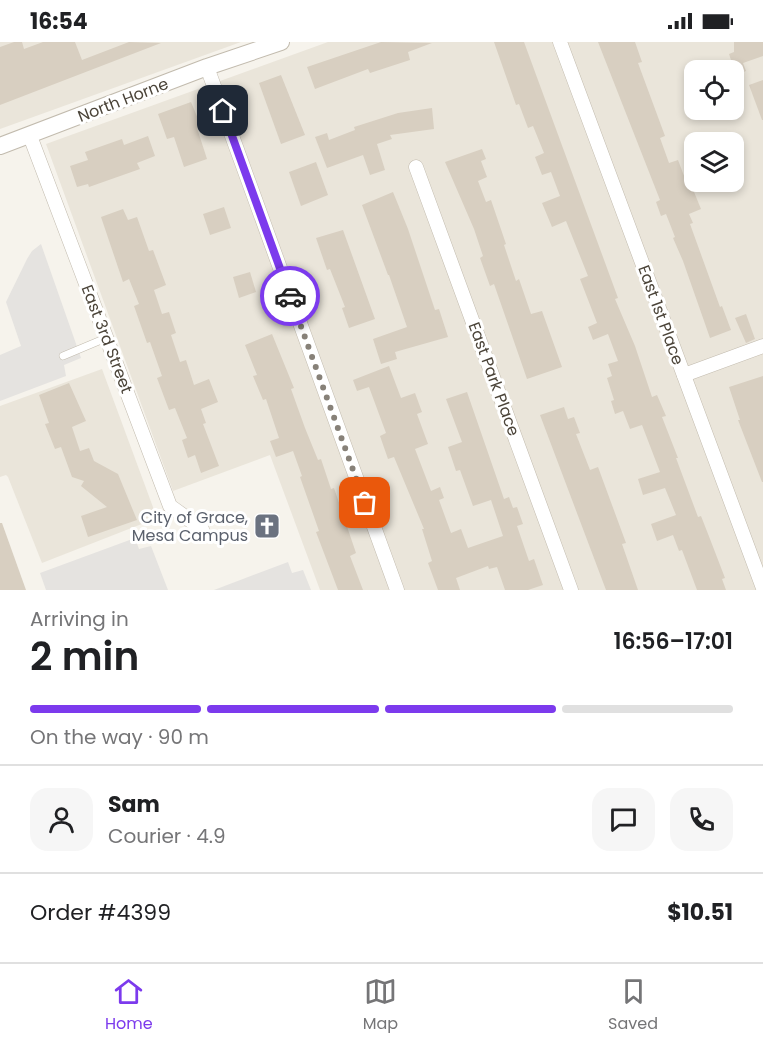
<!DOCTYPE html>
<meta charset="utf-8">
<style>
:root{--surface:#fff;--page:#f6f6f6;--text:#202124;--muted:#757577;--line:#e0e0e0;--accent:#7c3aed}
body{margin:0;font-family:Poppins,sans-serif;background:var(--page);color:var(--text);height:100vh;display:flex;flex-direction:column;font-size:22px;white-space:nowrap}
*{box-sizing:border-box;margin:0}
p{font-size:20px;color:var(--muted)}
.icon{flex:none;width:33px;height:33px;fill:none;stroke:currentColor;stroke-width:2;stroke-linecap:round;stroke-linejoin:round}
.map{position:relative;height:548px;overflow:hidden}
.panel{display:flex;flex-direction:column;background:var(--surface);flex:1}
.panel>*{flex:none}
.buttons{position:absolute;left:684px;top:18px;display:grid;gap:12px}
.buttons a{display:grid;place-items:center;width:60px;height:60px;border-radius:12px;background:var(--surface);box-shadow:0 3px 9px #0003;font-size:30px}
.pin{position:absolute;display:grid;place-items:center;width:51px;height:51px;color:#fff;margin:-26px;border-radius:12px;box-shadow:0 3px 9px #0006}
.courier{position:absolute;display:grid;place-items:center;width:60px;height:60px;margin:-30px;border:4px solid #7c3aed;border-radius:50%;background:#fff;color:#222;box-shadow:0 2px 8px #0007}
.overview em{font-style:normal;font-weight:600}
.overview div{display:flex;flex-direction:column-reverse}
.overview{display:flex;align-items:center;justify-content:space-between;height:102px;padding:0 30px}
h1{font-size:39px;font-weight:600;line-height:45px}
.bar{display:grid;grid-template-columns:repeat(4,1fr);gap:9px 6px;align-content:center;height:72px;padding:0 30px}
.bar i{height:8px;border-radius:4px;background:var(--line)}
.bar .selected{background:var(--accent)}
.bar p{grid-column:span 4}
.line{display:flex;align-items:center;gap:15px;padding:0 30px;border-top:2px solid var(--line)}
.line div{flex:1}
.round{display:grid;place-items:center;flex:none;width:63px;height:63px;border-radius:18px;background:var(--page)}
.status{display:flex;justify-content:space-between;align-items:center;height:42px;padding:0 30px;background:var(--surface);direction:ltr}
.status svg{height:16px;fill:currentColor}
.dock{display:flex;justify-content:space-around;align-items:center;height:84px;border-top:2px solid var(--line);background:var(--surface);font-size:16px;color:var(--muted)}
.dock a{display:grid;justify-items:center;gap:3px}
.dock .selected{color:var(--accent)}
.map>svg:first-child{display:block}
</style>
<div class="status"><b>16:54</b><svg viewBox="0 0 49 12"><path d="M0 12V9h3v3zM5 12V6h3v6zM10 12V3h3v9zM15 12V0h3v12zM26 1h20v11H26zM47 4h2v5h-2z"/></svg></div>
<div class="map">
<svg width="763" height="548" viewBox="0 0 763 548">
<rect width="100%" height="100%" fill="#f6f3ec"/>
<!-- residential -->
<g fill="#eae5da" fill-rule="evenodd">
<path d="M 0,0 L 241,0 L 0,87 Z"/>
<path d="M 328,0 L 763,0 L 763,548 L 320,548 L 270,413 L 173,449 L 46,102 ZM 694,28 L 734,28 L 734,68 L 694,68 ZM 694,100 L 734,100 L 734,140 L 694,140 Z"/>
<path d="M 102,327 L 157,476 L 42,521 L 8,435 L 6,433 L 0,435 L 0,364 Z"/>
</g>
<!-- parking -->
<g fill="#e5e3e0">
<path d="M 41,202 L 81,316 L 64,323 L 66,334 L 0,359 L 0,313 L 21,304 L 6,260 L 27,217 L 32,209 Z"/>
<path d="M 135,496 L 139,507 L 151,504 L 168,548 L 46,548 L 40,531 Z"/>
<path d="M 288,520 L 292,531 L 303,528 L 311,548 L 214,548 Z"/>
</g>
<!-- building -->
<g fill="#d8cfc1">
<path d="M 14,0 L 22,0 L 24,7 L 43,0 L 75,0 L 82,18 L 129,0 L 161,1 L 0,63 L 0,5 Z"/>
<path d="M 381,0 L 432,1 L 408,10 L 410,18 L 370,31 L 368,27 L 315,47 L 307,25 Z"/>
<path d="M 494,0 L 524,0 L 618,256 L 615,257 L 635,304 L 652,355 L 657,353 L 666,374 L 662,375 L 678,416 L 676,416 L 698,475 L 701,474 L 710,497 L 725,536 L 722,537 L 726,548 L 697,548 L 682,508 L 679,509 L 673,493 L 657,499 L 651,482 L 676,473 L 665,446 L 643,453 L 638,437 L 660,430 L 642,383 L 630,387 L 623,369 L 615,372 L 611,359 L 614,358 L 607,336 L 612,334 L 608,322 L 618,319 L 608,292 L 593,298 L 588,285 L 597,281 L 580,237 L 588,234 L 566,179 L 552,185 L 542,161 L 560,154 L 551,130 L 542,133 L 535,115 L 544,111 L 533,84 L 528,86 L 519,62 L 516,63 Z"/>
<path d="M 598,0 L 635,0 L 642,20 L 638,21 L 665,94 L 660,96 L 669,121 L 678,118 L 689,147 L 692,145 L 701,167 L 689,172 L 693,181 L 690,182 L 720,265 L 722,264 L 731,288 L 710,296 L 683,219 L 673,196 L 675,195 L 666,172 L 661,174 L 656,160 L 660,158 Z"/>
<path d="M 734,0 L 763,0 L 763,14 L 743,21 L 746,29 L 736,33 L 729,12 L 734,10 Z"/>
<path d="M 281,33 L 305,93 L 281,102 L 259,41 Z"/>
<path d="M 763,38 L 763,78 L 762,78 L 749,43 Z"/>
<path d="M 191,60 L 201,84 L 197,86 L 207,117 L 184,125 L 174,95 L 167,97 L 158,72 Z"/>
<path d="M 432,66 L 434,87 L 390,93 L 392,97 L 377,102 L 385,128 L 370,133 L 363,113 L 327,126 L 315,95 L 327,91 L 329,98 L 355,88 L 354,85 L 398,71 Z"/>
<path d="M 148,94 L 155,114 L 137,121 L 140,127 L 89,145 L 88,142 L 77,145 L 70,124 L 88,118 L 85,110 L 122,97 L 124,103 Z"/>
<path d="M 482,107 L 486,117 L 481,119 L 487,135 L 478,139 L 486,160 L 491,158 L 506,202 L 504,203 L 516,239 L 519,237 L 531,272 L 542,269 L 562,325 L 527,337 L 494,242 L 490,244 L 480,216 L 483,214 L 474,187 L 445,120 Z"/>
<path d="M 316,120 L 328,153 L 301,164 L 289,130 Z"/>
<path d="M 393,150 L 408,187 L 435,268 L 439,267 L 448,295 L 395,310 L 397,317 L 381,322 L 373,297 L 407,285 L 389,233 L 388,233 L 362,163 Z"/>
<path d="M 224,165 L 231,186 L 210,193 L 203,172 Z"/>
<path d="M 123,167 L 128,178 L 137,175 L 149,209 L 153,208 L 166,243 L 154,248 L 162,272 L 169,270 L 176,291 L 171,293 L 180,320 L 186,318 L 194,343 L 209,337 L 218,360 L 201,367 L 206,381 L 203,382 L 219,424 L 201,431 L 195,413 L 188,416 L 182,398 L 187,396 L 175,366 L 169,368 L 157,336 L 162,334 L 150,300 L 147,301 L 134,264 L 139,262 L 129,237 L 123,240 L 101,175 Z"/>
<path d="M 343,188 L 375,277 L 349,286 L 342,266 L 345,265 L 330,227 L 327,228 L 316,196 Z"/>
<path d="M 250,230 L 256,250 L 239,256 L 233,235 Z"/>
<path d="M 746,272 L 755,297 L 746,301 L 735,276 Z"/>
<path d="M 272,292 L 294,346 L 291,347 L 305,386 L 318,418 L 321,417 L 331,447 L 334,446 L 356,511 L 350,514 L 363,548 L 338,548 L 316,490 L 319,489 L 300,435 L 302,434 L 293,409 L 276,415 L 270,399 L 279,396 L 266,357 L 263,358 L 253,334 L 257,333 L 245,303 Z"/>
<path d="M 389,324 L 401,356 L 415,351 L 422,370 L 417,372 L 428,402 L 415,407 L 431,449 L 440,445 L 444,456 L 439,458 L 451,491 L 461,487 L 468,506 L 503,494 L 491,458 L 473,464 L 460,428 L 456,429 L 448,405 L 462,400 L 446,357 L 467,350 L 504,457 L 509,455 L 513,466 L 517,465 L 523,482 L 517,484 L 529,519 L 534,517 L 543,543 L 528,548 L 505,548 L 497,525 L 489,527 L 488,524 L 456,536 L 460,548 L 438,548 L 428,521 L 432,519 L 422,487 L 424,487 L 394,415 L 388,417 L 380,394 L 386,391 L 369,345 L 357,349 L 353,338 Z"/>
<path d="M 763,334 L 763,440 L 762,440 L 738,378 L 740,378 L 729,345 Z"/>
<path d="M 69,341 L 86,379 L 72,385 L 80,409 L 89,406 L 94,419 L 118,432 L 137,478 L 88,495 L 81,474 L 107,465 L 81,444 L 84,439 L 72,435 L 61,405 L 55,407 L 45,382 L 49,381 L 39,353 Z"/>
<path d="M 564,365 L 568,377 L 574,375 L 580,391 L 576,392 L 590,428 L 598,425 L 626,501 L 622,502 L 638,548 L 606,548 L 540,373 Z"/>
<path d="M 0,481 L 2,481 L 26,548 L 0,548 Z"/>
</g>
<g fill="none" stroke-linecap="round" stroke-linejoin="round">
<defs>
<path id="service" d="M 63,314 L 106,296"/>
<g id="minor">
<path d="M 560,0 L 763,546"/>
<path d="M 207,25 L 397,548"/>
<path d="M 30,94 L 170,464 L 202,487"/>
<path d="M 416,125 L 571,548"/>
<path d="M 684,333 L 763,304"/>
</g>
<path id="tertiary" d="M 0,104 L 207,25 L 281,0"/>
</defs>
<!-- service casing -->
<use href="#service" stroke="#c2bbae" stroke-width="8"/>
<!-- minor casing -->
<use href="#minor" stroke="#c2bbae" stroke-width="15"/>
<!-- tertiary casing -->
<use href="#tertiary" stroke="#c2bbae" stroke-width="18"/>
<!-- service -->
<use href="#service" stroke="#fff" stroke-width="7"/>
<!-- minor -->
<use href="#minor" stroke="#fff" stroke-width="14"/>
<!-- tertiary -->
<use href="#tertiary" stroke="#fff" stroke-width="16"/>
</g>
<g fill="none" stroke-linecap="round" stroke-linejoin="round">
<!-- done -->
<path stroke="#878178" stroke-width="6" stroke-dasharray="0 10.8" d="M 290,254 L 365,461"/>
<!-- route -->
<path stroke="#7c3aed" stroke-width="8" d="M 223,69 L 290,254"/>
</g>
<!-- icons -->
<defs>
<symbol id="church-square" viewBox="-11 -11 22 22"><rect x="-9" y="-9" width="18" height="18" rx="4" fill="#6b7280" stroke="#fff"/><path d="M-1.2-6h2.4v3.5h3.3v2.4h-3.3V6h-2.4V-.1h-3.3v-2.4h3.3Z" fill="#fff"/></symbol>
</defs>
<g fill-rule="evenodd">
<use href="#church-square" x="252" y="469" width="30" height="30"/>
</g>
<g text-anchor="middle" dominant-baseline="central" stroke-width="6" stroke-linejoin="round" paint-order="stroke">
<!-- street labels -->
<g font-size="16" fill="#4b4439" stroke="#fff">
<text transform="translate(123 58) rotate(-21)">North Horne</text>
<text transform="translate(661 273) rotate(70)">East 1st Place</text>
<text transform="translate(107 297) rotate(69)">East 3rd Street</text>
<text transform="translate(494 337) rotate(70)">East Park Place</text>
</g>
<!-- worship labels -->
<g font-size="16" fill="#5b616d" stroke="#fff" text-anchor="end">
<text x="248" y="475">City of Grace,<tspan x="248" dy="18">Mesa Campus</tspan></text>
</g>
</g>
</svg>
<div class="buttons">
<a><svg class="icon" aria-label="locate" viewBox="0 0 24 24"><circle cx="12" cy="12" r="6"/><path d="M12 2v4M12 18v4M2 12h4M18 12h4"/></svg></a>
<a><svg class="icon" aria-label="layers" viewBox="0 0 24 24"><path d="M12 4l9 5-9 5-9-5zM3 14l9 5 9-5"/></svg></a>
</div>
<div class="pin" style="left:365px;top:461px;background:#ea580c"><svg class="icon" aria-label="bag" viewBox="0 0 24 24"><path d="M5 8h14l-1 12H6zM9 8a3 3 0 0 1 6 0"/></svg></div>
<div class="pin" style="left:223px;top:69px;background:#1f2937"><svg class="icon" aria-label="home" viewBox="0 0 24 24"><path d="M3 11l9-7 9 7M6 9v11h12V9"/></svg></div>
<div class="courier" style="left:290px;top:254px"><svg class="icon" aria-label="car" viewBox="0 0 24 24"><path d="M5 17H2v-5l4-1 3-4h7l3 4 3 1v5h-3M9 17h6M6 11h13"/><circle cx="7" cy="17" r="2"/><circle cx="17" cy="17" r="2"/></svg></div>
</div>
<section class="panel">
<div class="overview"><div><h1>2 min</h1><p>Arriving in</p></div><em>16:56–17:01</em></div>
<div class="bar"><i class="selected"></i><i class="selected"></i><i class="selected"></i><i></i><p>On the way · 90 m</p></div>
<div class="line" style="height:108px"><a class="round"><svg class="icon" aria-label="person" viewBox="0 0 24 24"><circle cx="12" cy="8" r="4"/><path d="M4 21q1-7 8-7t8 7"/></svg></a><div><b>Sam</b><p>Courier · 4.9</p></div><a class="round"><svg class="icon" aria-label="chat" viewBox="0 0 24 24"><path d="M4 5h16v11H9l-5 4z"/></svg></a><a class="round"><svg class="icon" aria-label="phone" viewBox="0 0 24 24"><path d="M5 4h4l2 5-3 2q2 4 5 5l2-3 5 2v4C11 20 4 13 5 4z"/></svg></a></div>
<div class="line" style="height:78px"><div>Order #4399</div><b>$10.51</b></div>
</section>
<nav class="dock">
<a class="selected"><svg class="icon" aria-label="home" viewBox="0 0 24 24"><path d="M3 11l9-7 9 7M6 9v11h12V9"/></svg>Home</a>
<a><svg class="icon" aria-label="map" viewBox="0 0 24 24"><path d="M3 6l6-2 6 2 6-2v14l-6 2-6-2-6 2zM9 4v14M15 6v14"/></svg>Map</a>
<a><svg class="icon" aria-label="saved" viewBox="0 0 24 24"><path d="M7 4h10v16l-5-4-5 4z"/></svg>Saved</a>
</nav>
